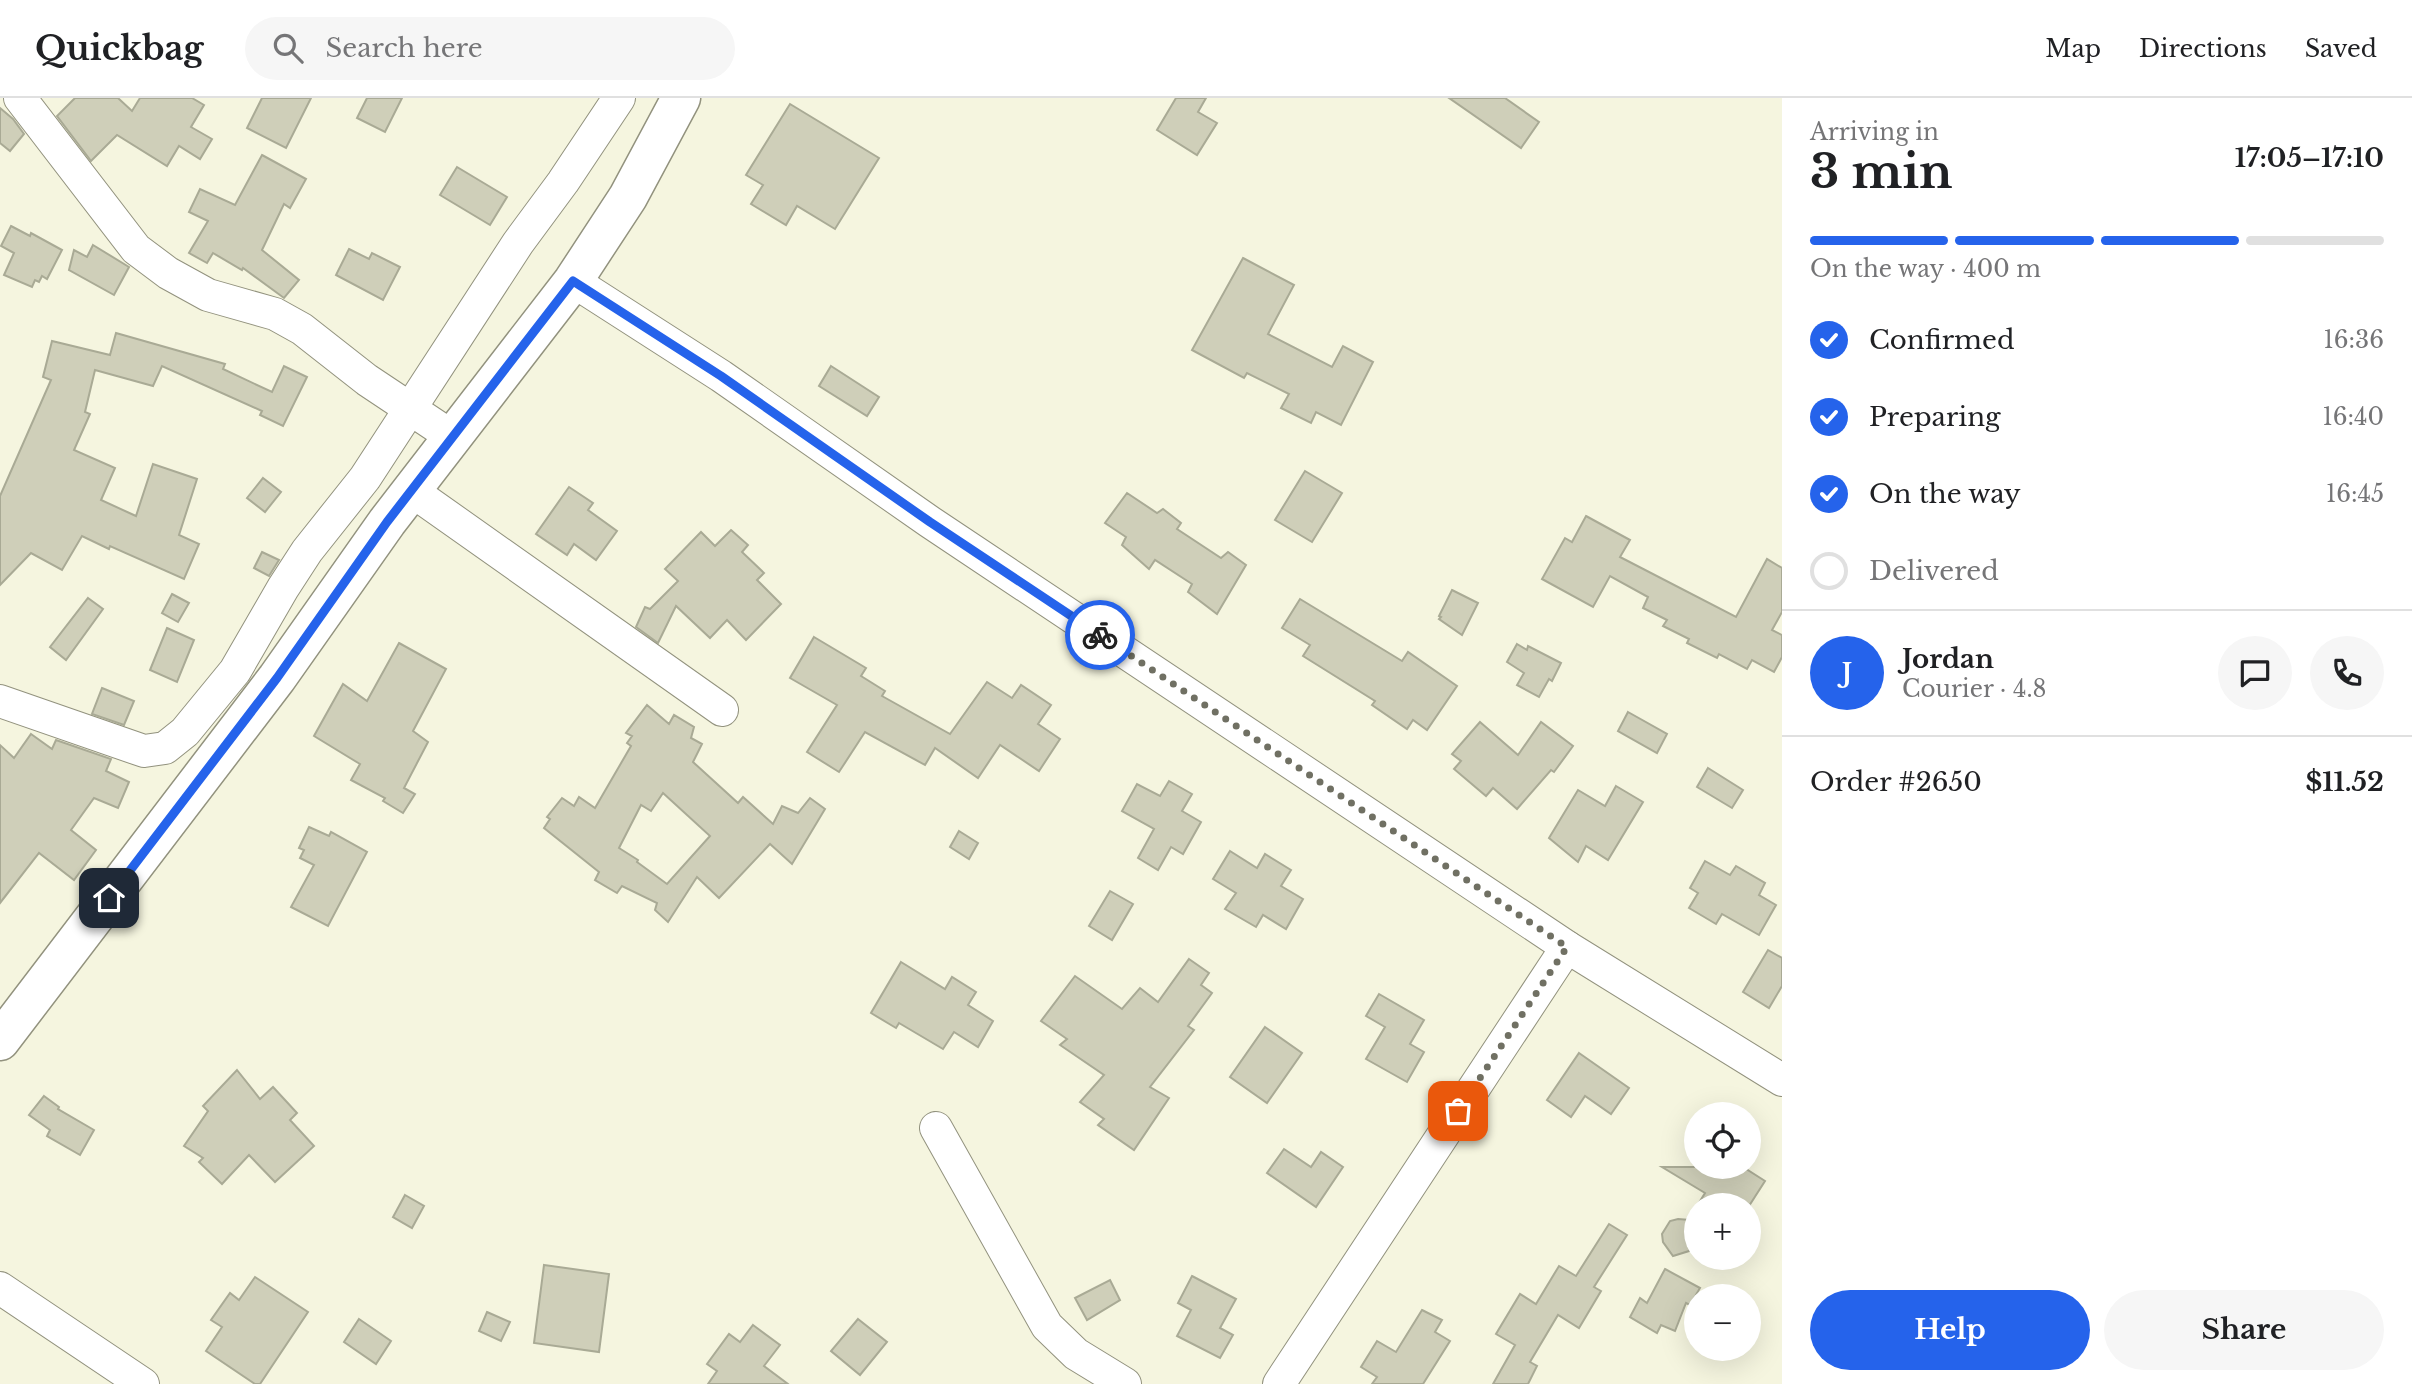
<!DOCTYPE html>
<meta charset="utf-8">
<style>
:root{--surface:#fff;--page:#f6f6f6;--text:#202124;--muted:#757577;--line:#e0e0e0;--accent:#2563eb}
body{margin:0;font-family:"Libre Baskerville",serif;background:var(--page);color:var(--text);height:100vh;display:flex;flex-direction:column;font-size:26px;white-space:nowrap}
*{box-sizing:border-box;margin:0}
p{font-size:23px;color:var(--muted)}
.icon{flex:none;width:38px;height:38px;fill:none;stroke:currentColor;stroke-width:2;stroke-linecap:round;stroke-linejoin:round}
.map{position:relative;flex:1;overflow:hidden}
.details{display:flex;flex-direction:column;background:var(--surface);width:630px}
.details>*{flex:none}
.fabs{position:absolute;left:1684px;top:1004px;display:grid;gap:14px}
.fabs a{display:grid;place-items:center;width:77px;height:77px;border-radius:50%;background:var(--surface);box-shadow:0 7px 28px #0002;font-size:35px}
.pin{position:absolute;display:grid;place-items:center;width:60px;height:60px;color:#fff;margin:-30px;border-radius:14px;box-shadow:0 4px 10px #0006}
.courier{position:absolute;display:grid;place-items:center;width:70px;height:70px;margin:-35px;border:5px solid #2563eb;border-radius:50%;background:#fff;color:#222;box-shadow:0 2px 9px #0007}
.summary em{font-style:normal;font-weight:700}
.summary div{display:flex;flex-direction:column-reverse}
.summary{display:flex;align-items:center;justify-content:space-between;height:119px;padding:0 28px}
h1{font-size:46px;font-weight:700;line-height:52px}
.bar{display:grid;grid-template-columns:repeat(4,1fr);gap:10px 7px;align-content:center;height:84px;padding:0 28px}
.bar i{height:9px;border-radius:5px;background:var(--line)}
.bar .selected{background:var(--accent)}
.bar p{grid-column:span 4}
.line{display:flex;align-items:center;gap:18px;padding:0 28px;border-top:2px solid var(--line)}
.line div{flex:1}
.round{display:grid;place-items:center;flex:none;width:74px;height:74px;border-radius:37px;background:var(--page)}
ol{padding:0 28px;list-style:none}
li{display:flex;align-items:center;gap:21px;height:77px}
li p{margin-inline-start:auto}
li .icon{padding:7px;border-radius:50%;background:var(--accent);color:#fff;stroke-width:4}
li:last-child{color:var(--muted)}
li i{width:38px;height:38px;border:4px solid var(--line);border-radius:50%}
.button{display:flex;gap:14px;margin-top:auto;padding:14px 28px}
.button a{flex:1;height:80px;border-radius:42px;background:var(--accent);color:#fff;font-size:28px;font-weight:700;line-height:80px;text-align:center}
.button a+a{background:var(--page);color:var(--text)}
header{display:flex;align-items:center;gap:42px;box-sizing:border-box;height:98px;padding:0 35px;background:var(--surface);border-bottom:2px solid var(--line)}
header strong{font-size:33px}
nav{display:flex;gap:38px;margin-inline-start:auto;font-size:24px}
.search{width:490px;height:63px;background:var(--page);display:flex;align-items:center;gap:18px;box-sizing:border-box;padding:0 24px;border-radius:38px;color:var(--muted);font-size:26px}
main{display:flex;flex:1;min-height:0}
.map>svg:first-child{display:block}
</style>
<header>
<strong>Quickbag</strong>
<div class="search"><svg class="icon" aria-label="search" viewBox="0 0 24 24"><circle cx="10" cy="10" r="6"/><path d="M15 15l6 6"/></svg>Search here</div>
<nav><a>Map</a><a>Directions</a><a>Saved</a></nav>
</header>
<main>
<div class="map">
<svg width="1782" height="1286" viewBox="0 0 1782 1286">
<rect width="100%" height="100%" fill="#f5f5df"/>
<!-- building -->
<g fill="#cfcfb9" stroke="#a9aa95" stroke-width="2" fill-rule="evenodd">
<path d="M 75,0 L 118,0 L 132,13 L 140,0 L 192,0 L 204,7 L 191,29 L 212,41 L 200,61 L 179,48 L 167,68 L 117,37 L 91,63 L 57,18 Z"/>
<path d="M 262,0 L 311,0 L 286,50 L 247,30 Z"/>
<path d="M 367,0 L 402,0 L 385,34 L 357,20 Z"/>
<path d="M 1176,0 L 1206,0 L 1198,14 L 1217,25 L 1197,57 L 1157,32 Z"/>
<path d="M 1449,0 L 1505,0 L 1539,24 L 1521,50 Z"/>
<path d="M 790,6 L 879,60 L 835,131 L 797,108 L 786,127 L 751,106 L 763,87 L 746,77 Z"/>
<path d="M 0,10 L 13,21 L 24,36 L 10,53 L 0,45 Z"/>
<path d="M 262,57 L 306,81 L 290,110 L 284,106 L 262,152 L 299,182 L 284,200 L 243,170 L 242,172 L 213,155 L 207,165 L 189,155 L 208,123 L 189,114 L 200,91 L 235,107 Z"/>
<path d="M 457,69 L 507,99 L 490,127 L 440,97 Z"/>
<path d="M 11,128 L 30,138 L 31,135 L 62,152 L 47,181 L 42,178 L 39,184 L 35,182 L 32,189 L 4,177 L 14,155 L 1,148 Z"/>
<path d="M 93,147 L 129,169 L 114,197 L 69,172 L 74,152 L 87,159 Z"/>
<path d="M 349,151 L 369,161 L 372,155 L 400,169 L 383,202 L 336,177 Z"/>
<path d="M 1243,160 L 1294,187 L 1268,236 L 1332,269 L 1343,248 L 1373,264 L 1341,327 L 1316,314 L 1311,325 L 1281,310 L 1289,296 L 1247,275 L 1244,280 L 1192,252 Z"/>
<path d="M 116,235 L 225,266 L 223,271 L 272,294 L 284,268 L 307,279 L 283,328 L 260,317 L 262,313 L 162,268 L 153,288 L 95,272 L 85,314 L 90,316 L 74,352 L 115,370 L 101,402 L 136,418 L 153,366 L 197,381 L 179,437 L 199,446 L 184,481 L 110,448 L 109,451 L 82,438 L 62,472 L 31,455 L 0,487 L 0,398 L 51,282 L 43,279 L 52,243 L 110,257 Z"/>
<path d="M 831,268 L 879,299 L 867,318 L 819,288 Z"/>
<path d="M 1305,373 L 1342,395 L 1312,444 L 1275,422 Z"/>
<path d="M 263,380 L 281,394 L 265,414 L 247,400 Z"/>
<path d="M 569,389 L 593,405 L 588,412 L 617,433 L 596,462 L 574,446 L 567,457 L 536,436 Z"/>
<path d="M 1127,395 L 1157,415 L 1163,411 L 1181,425 L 1177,431 L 1221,460 L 1228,454 L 1246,467 L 1217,516 L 1188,494 L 1192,486 L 1155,462 L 1149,471 L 1122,447 L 1126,439 L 1105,425 Z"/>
<path d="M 1586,418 L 1630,442 L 1620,459 L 1736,519 L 1767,461 L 1782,470 L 1782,514 L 1772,532 L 1782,537 L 1782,559 L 1774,574 L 1752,562 L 1747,571 L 1719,556 L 1717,560 L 1687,545 L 1689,541 L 1663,528 L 1667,522 L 1643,510 L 1648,499 L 1610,478 L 1593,509 L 1542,481 L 1565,440 L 1572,444 Z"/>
<path d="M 731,432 L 748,447 L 742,454 L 764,475 L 757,482 L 781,506 L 746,542 L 727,522 L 710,540 L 676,508 L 658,545 L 636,529 L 645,509 L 650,511 L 678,483 L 665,471 L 701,434 L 715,448 Z"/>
<path d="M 262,454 L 279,462 L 269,478 L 254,470 Z"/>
<path d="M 1452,492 L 1478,505 L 1462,537 L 1439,521 L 1441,519 L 1439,518 Z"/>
<path d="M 172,496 L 189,505 L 178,524 L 162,515 Z"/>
<path d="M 88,500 L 103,511 L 66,562 L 50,549 Z"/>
<path d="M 1300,501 L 1402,563 L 1408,554 L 1457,588 L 1427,632 L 1413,622 L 1407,631 L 1372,607 L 1375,603 L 1303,558 L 1310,547 L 1282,530 Z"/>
<path d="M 167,530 L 194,542 L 177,584 L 150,572 Z"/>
<path d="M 814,539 L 866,570 L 861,578 L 885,593 L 882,598 L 950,636 L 987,584 L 1012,600 L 1021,587 L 1051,607 L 1038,626 L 1060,641 L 1039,673 L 1000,647 L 978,680 L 935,650 L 925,667 L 865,634 L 839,674 L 807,654 L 837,607 L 790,580 Z"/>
<path d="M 399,545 L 446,571 L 413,633 L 428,644 L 404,690 L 415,696 L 403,715 L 383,703 L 385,700 L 351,682 L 360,666 L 314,638 L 343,586 L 367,603 Z"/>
<path d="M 1517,546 L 1527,552 L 1528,548 L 1561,565 L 1552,583 L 1549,581 L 1539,599 L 1517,587 L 1524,575 L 1507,564 Z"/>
<path d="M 102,590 L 134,603 L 124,627 L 92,616 Z"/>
<path d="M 647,607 L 669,626 L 674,617 L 694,629 L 691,640 L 702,646 L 693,664 L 738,705 L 743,699 L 773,726 L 782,708 L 798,715 L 810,700 L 825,711 L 792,766 L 770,746 L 719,800 L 697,779 L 668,824 L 655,812 L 657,805 L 622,788 L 617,795 L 595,782 L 599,774 L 544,730 L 550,721 L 547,719 L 562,700 L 574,708 L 579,699 L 595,710 L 631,648 L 627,645 L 632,638 L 626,635 ZM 663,695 L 710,738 L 667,786 L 637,764 L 638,762 L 619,750 L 641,707 L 651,713 Z"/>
<path d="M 1628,614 L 1667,636 L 1657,655 L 1618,633 Z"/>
<path d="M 1480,624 L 1518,657 L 1541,624 L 1573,648 L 1554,674 L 1551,672 L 1517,711 L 1493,690 L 1486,698 L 1454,671 L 1461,663 L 1452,656 Z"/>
<path d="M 31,636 L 52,651 L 56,642 L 111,661 L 106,673 L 129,684 L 118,710 L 94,700 L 71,732 L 96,752 L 74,782 L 39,755 L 0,805 L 0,647 L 14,660 Z"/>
<path d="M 1708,670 L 1743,692 L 1732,710 L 1697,689 Z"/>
<path d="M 1169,683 L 1192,696 L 1182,713 L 1201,724 L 1183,756 L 1171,749 L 1158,772 L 1138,760 L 1154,731 L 1122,713 L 1137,686 L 1160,698 Z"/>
<path d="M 1616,688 L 1643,704 L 1608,762 L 1586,748 L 1578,764 L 1549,740 L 1578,692 L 1605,708 Z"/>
<path d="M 309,729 L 329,738 L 331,734 L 367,754 L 328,828 L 291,809 L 314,767 L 300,760 L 304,752 L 299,750 Z"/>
<path d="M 959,733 L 978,745 L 969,761 L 950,749 Z"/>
<path d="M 1230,753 L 1257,770 L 1265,756 L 1291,772 L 1281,788 L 1303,801 L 1286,831 L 1263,817 L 1256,829 L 1225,811 L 1236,795 L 1213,781 Z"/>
<path d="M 1705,763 L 1730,777 L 1736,768 L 1765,785 L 1759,797 L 1776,807 L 1759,837 L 1722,816 L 1716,826 L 1689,810 L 1698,795 L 1690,790 Z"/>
<path d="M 1110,793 L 1133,806 L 1112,842 L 1089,828 Z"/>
<path d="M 1768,852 L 1782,860 L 1782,888 L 1769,910 L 1743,894 Z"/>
<path d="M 1189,861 L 1209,875 L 1201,887 L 1212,895 L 1188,928 L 1194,932 L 1150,989 L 1169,1000 L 1134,1052 L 1098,1027 L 1104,1021 L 1080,1004 L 1104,977 L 1060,947 L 1067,941 L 1041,923 L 1075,878 L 1122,911 L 1140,890 L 1158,904 Z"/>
<path d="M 901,864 L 945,891 L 952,879 L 976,894 L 968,907 L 993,923 L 978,949 L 954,934 L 943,951 L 899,925 L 896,930 L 871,915 Z"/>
<path d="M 1379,896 L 1424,922 L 1410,946 L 1424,954 L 1407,984 L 1366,961 L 1385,929 L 1366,918 Z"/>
<path d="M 1265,929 L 1302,955 L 1267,1005 L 1230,979 Z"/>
<path d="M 1579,955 L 1629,990 L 1611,1016 L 1585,998 L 1571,1019 L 1547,1002 Z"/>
<path d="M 237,972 L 260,1001 L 273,989 L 297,1015 L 290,1022 L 314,1048 L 275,1084 L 249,1057 L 222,1086 L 199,1064 L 203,1060 L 184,1048 L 208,1013 L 203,1008 Z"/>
<path d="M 44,998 L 59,1009 L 58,1011 L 94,1032 L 80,1057 L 47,1038 L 50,1032 L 29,1017 Z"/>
<path d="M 1284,1051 L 1311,1069 L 1321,1054 L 1343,1069 L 1316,1109 L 1267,1075 Z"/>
<path d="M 1662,1069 L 1743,1069 L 1765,1083 L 1749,1108 L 1697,1108 L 1705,1095 Z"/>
<path d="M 405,1097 L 424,1108 L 412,1130 L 393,1119 Z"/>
<path d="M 1678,1121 L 1690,1122 L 1696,1131 L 1696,1147 L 1689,1153 L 1673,1158 L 1663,1144 L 1662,1136 L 1670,1123 Z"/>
<path d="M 1609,1126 L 1627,1137 L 1594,1189 L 1601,1193 L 1579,1230 L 1558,1217 L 1530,1264 L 1537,1268 L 1528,1286 L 1493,1286 L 1515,1247 L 1496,1236 L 1520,1196 L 1536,1206 L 1559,1168 L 1576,1178 Z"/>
<path d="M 544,1167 L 609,1176 L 599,1254 L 534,1245 Z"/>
<path d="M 1665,1171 L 1700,1190 L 1690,1207 L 1686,1205 L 1675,1233 L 1661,1227 L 1657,1235 L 1630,1219 L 1640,1200 L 1647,1205 Z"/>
<path d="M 1192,1178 L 1236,1201 L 1220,1230 L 1233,1237 L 1220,1260 L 1177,1238 L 1191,1212 L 1178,1205 Z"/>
<path d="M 255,1179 L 308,1214 L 260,1286 L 255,1286 L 206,1253 L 222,1229 L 211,1222 L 230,1195 L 239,1202 Z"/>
<path d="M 1110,1182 L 1120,1202 L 1087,1222 L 1075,1200 Z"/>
<path d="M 1422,1212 L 1442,1222 L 1435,1234 L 1450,1243 L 1423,1286 L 1372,1286 L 1377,1279 L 1361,1269 L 1377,1243 L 1396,1254 Z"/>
<path d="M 487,1214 L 510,1224 L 501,1243 L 479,1233 Z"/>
<path d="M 359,1221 L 391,1243 L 376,1266 L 344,1244 Z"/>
<path d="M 858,1221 L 887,1244 L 860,1277 L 831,1253 Z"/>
<path d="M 753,1227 L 780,1247 L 764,1268 L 788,1286 L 708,1286 L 717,1273 L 707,1266 L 729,1236 L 740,1244 Z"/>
</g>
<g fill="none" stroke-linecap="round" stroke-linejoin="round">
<defs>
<g id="minor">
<path d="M 20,0 L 136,151 L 168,175 L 208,197 L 275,216 L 302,231 L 367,282 L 454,340"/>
<path d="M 573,183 L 721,278 L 930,424 L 1567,849 L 1782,982"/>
<path d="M 412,393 L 722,612"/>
<path d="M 0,603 L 144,653 L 165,650 L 185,634 L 235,573 L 283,490 L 307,453 L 365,380 L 518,145 L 563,84 L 619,0"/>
<path d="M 936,1030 L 1047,1228 L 1076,1256 L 1125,1286"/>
<path d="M 0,1190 L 143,1286"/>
<path d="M 1279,1286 L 1567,849"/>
</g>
<path id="highway" d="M 0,943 L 277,580 L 387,424 L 573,183 L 628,99 L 681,0"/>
</defs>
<!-- minor casing -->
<use href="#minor" stroke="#92927e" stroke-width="34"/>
<!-- highway casing -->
<use href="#highway" stroke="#92927e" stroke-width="41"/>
<!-- minor -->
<use href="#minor" stroke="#fff" stroke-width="32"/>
<!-- highway -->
<use href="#highway" stroke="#fff" stroke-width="38"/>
</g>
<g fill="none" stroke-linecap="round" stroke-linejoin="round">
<!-- done -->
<path stroke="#707063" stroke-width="7" stroke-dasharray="0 12.6" d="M 1100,537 L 1567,849 L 1458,1013"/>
<!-- route -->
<path stroke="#2563eb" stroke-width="9" d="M 109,800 L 277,580 L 387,424 L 573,183 L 721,278 L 930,424 L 1100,537"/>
</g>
</svg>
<div class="fabs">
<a><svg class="icon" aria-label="locate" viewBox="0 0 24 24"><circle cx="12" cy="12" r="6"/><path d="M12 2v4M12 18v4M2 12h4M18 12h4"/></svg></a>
<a>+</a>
<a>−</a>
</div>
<div class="pin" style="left:1458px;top:1013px;background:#ea580c"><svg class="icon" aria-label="bag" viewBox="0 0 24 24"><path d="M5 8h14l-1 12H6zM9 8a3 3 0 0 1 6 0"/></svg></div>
<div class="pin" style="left:109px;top:800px;background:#1f2937"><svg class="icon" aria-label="home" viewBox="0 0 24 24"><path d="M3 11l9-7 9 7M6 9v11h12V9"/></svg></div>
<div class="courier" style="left:1100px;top:537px"><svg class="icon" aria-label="bike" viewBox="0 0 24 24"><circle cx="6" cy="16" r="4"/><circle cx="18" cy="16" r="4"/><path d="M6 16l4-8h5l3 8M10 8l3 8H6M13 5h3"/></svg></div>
</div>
<section class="details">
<div class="summary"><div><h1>3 min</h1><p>Arriving in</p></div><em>17:05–17:10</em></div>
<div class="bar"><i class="selected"></i><i class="selected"></i><i class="selected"></i><i></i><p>On the way · 400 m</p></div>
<ol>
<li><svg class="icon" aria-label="check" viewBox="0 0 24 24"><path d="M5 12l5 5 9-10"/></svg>Confirmed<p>16:36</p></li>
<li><svg class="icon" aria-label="check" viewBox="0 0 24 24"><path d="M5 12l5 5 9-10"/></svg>Preparing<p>16:40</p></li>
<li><svg class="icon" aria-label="check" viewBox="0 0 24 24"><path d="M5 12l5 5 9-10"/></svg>On the way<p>16:45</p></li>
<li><i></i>Delivered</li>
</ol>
<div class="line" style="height:126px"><b class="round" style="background:var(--accent);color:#fff">J</b><div><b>Jordan</b><p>Courier · 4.8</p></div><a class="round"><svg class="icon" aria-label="chat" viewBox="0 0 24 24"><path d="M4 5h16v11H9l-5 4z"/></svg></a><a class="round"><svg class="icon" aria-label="phone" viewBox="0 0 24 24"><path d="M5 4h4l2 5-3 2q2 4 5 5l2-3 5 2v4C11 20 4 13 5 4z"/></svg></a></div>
<div class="line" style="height:91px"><div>Order #2650</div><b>$11.52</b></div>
<div class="button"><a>Help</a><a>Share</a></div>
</section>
</main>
